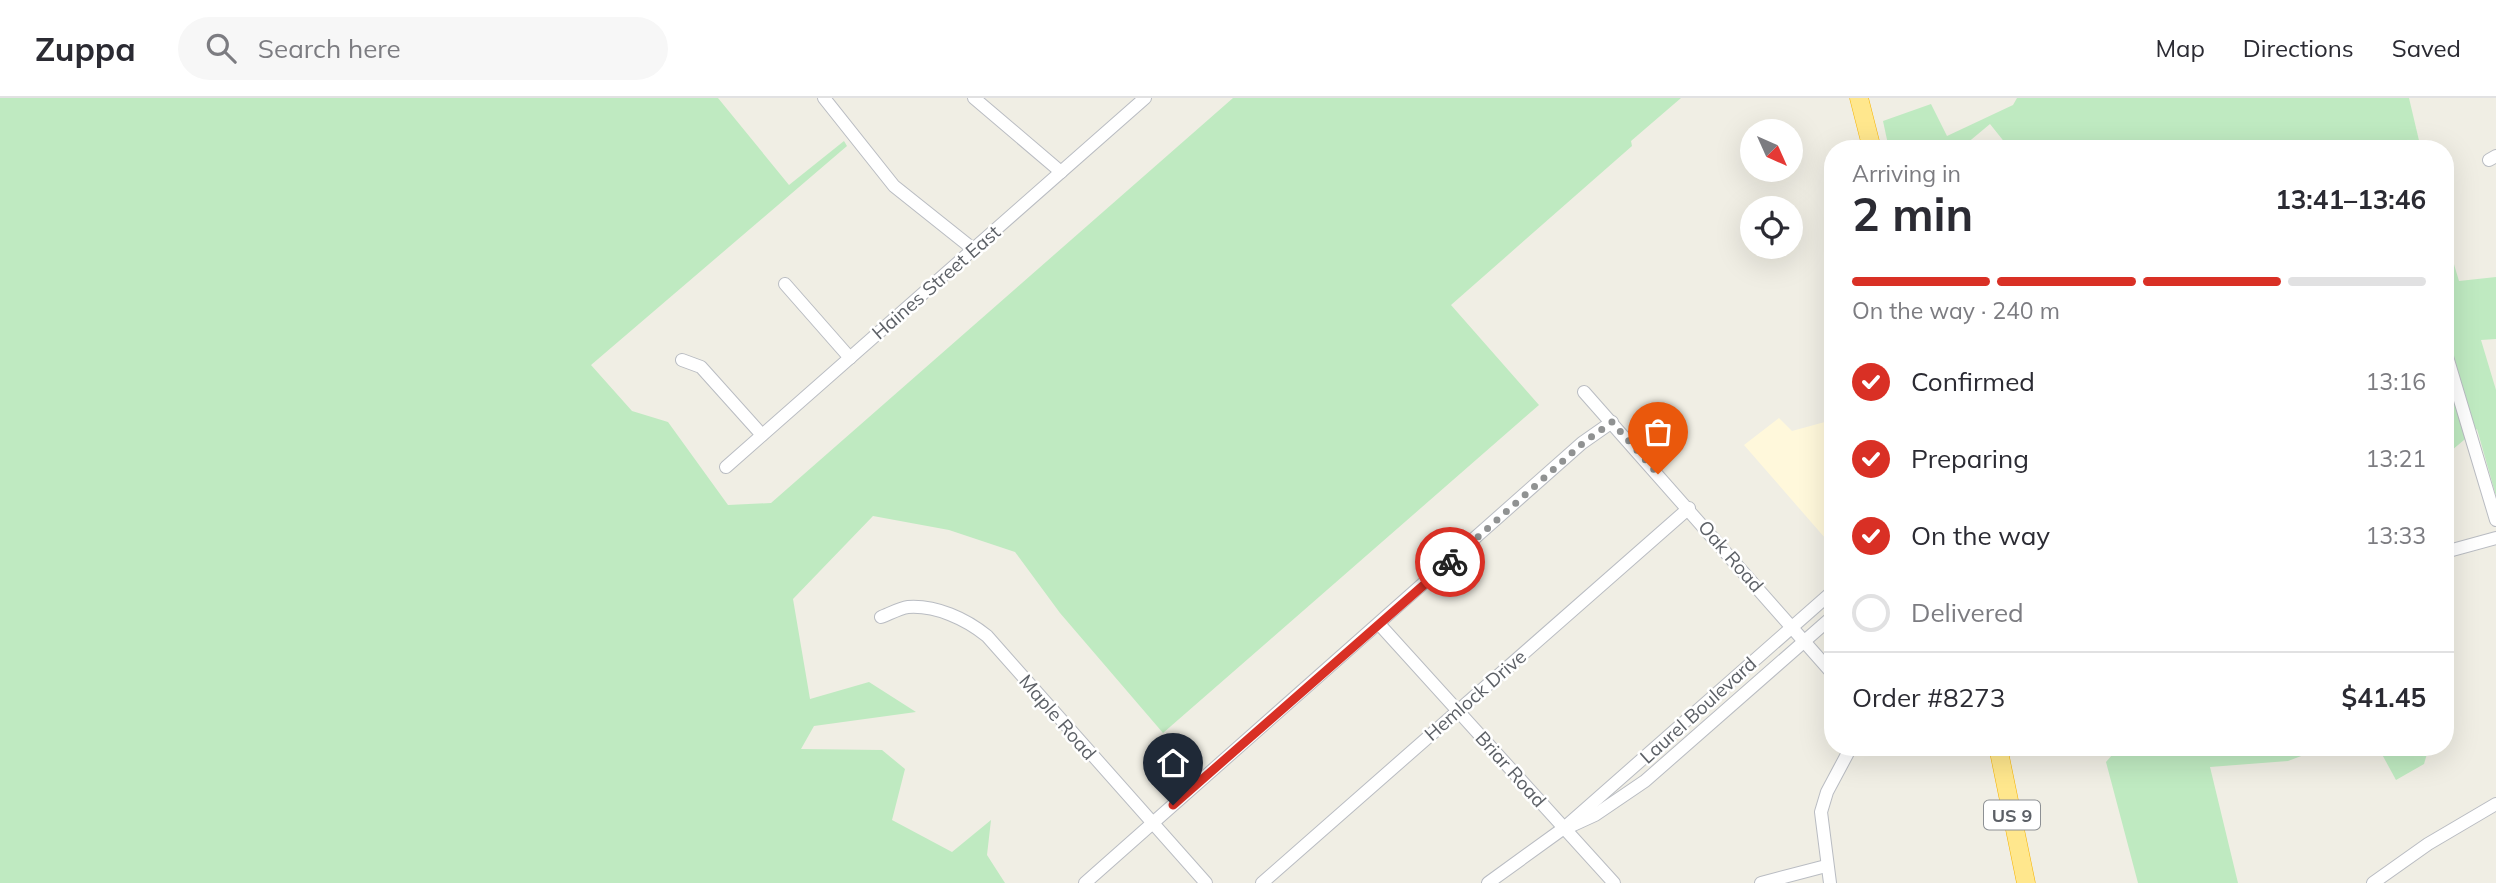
<!DOCTYPE html>
<meta charset="utf-8">
<style>
:root{--surface:#fff;--page:#f7f7f7;--text:#2b2b33;--muted:#7c7c81;--line:#e1e1e2;--accent:#d93025}
body{margin:0;font-family:Mulish,sans-serif;background:var(--page);color:var(--text);height:100vh;display:flex;flex-direction:column;font-size:26px;white-space:nowrap}
*{box-sizing:border-box;margin:0}
p{font-size:23px;color:var(--muted)}
.icon{flex:none;width:38px;height:38px;fill:none;stroke:currentColor;stroke-width:2;stroke-linecap:round;stroke-linejoin:round}
.map{position:relative;flex:1;overflow:hidden}
.side{position:absolute;left:1824px;top:42px;width:630px;height:616px;display:flex;flex-direction:column;background:var(--surface);border-radius:28px;box-shadow:0 7px 28px #0002}
.side>*{flex:none}
.needle{width:46px;rotate:135deg}
.buttons{position:absolute;left:1740px;top:21px;display:grid;gap:14px}
.buttons a{display:grid;place-items:center;width:63px;height:63px;border-radius:50%;background:var(--surface);box-shadow:0 7px 28px #0002;font-size:35px}
.pin{position:absolute;display:grid;place-items:center;width:60px;height:60px;color:#fff;margin:-72px -30px;border-radius:50% 50% 50% 0;rotate:-45deg;box-shadow:0 0 7px #0007}
.pin .icon{rotate:45deg}
.courier{position:absolute;display:grid;place-items:center;width:70px;height:70px;margin:-35px;border:5px solid #d93025;border-radius:50%;background:#fff;color:#222;box-shadow:0 2px 9px #0007}
.overview em{font-style:normal;font-weight:700}
.overview div{display:flex;flex-direction:column-reverse}
.overview{display:flex;align-items:center;justify-content:space-between;height:119px;padding:0 28px}
h1{font-size:46px;font-weight:700;line-height:52px}
.bar{display:grid;grid-template-columns:repeat(4,1fr);gap:10px 7px;align-content:center;height:84px;padding:0 28px}
.bar i{height:9px;border-radius:5px;background:var(--line)}
.bar .selected{background:var(--accent)}
.bar p{grid-column:span 4}
.line{display:flex;align-items:center;gap:18px;padding:0 28px;border-top:2px solid var(--line)}
.line div{flex:1}
ol{padding:0 28px;list-style:none}
li{display:flex;align-items:center;gap:21px;height:77px}
li p{margin-inline-start:auto}
li .icon{padding:7px;border-radius:50%;background:var(--accent);color:#fff;stroke-width:4}
li:last-child{color:var(--muted)}
li i{width:38px;height:38px;border:4px solid var(--line);border-radius:50%}
header{display:flex;align-items:center;gap:42px;box-sizing:border-box;height:98px;padding:0 35px;background:var(--surface);border-bottom:2px solid var(--line)}
header strong{font-size:33px}
nav{display:flex;gap:38px;margin-inline-start:auto;font-size:24px}
.search{width:490px;height:63px;background:var(--page);display:flex;align-items:center;gap:18px;box-sizing:border-box;padding:0 24px;border-radius:38px;color:var(--muted);font-size:26px}
.map>svg:first-child{display:block}
</style>
<header>
<strong>Zuppa</strong>
<div class="search"><svg class="icon" aria-label="search" viewBox="0 0 24 24"><circle cx="10" cy="10" r="6"/><path d="M15 15l6 6"/></svg>Search here</div>
<nav><a>Map</a><a>Directions</a><a>Saved</a></nav>
</header>
<div class="map">
<svg width="2496" height="785" viewBox="0 0 2496 785">
<rect width="100%" height="100%" fill="#f0eee4"/>
<!-- commercial -->
<path fill="#fff8db" d="M 1779,320 L 1792,333 L 1832,322 L 1832,448 L 1744,347 Z"/>
<!-- green -->
<g fill="#bfeac1">
<path d="M 0,0 L 718,0 L 789,87 L 844,43 L 847,48 L 591,267 L 632,313 L 668,324 L 728,407 L 771,405 L 1233,0 L 1681,0 L 1631,43 L 1632,48 L 1451,207 L 1539,307 L 1163,635 L 1060,515 L 1015,454 L 949,432 L 873,418 L 793,501 L 810,601 L 869,584 L 916,614 L 814,628 L 801,651 L 882,652 L 905,671 L 892,722 L 952,754 L 991,722 L 987,757 L 1005,785 L 0,785 Z"/>
<path d="M 2017,0 L 2409,0 L 2421,51 L 2010,51 L 1990,26 L 1960,51 L 1889,51 L 1883,23 L 1931,6 L 1947,38 L 2013,7 Z"/>
<path d="M 2445,136 L 2459,183 L 2496,179 L 2496,241 L 2481,242 L 2496,292 L 2496,398 L 2477,331 L 2445,358 Z"/>
<path d="M 2119,649 L 2325,649 L 2288,663 L 2210,669 L 2238,785 L 2138,785 L 2106,664 Z"/>
<path d="M 2378,649 L 2429,649 L 2424,666 L 2396,682 Z"/>
</g>
<g fill="none" stroke-linecap="round" stroke-linejoin="round">
<defs>
<g id="minor">
<path d="M 824,0 L 894,88 L 973,151"/>
<path d="M 974,0 L 1061,74"/>
<path d="M 2489,62 L 2496,58"/>
<path d="M 785,186 L 850,260"/>
<path d="M 2445,252 L 2496,422"/>
<path d="M 682,262 L 701,269 L 762,337"/>
<path d="M 1584,294 L 1832,575"/>
<path d="M 726,369 L 1145,0"/>
<path d="M 2445,454 L 2496,440"/>
<path d="M 881,519 C 889,516 900,510 908,509 C 936,507 966,521 987,538 L 1206,785"/>
<path d="M 1380,527 L 1614,785"/>
<path d="M 1571,728 L 1595,717 L 1645,683 L 1832,519"/>
<path d="M 1085,785 L 1582,345 L 1612,324"/>
<path d="M 1262,785 L 1689,410"/>
<path d="M 1488,785 L 1564,730 L 1832,494"/>
<path d="M 1761,785 L 1826,768"/>
<path d="M 1830,785 L 1821,714 L 1827,694 L 1851,649"/>
<path d="M 2373,785 L 2428,746 L 2496,706"/>
</g>
<g id="highway">
<path d="M 1859,0 L 1872,51"/>
<path d="M 1998,649 L 2026,785"/>
</g>
</defs>
<!-- minor casing -->
<use href="#minor" stroke="#b9bcc2" stroke-width="14"/>
<!-- highway casing -->
<use href="#highway" stroke="#f5b200" stroke-width="19"/>
<!-- minor -->
<use href="#minor" stroke="#fff" stroke-width="12"/>
<!-- highway -->
<use href="#highway" stroke="#ffe78d" stroke-width="18"/>
</g>
<g fill="none" stroke-linecap="round" stroke-linejoin="round">
<!-- done -->
<path stroke="#909292" stroke-width="7" stroke-dasharray="0 12.6" d="M 1450,464 L 1583,345 L 1612,324 L 1658,376"/>
<!-- route -->
<path stroke="#d93025" stroke-width="9" d="M 1173,707 L 1450,464"/>
</g>
<g text-anchor="middle" dominant-baseline="central" stroke-width="5" stroke-linejoin="round" paint-order="stroke">
<!-- shield labels -->
<rect fill="#fff" stroke="#8d9094" stroke-width="2" x="1984" y="702.5" width="56" height="29" rx="5"/>
<g font-size="18" font-weight="bold" fill="#5c6066">
<text x="2012" y="717">US 9</text>
</g>
<!-- street labels -->
<g font-size="19" fill="#5c6066" stroke="#fff">
<text transform="translate(936 184) rotate(-41)">Haines Street East</text>
<text transform="translate(1731 458) rotate(49)">Oak Road</text>
<text transform="translate(1475 597) rotate(-41)">Hemlock Drive</text>
<text transform="translate(1698 612) rotate(-42)">Laurel Boulevard</text>
<text transform="translate(1058 619) rotate(49)">Maple Road</text>
<text transform="translate(1511 671) rotate(48)">Briar Road</text>
</g>
</g>
</svg>
<div class="buttons">
<a><svg class="needle" viewBox="-14 -14 28 28"><path d="M0-13l5 13h-10z" fill="#e53935"/><path d="M0 13l5-13h-10z" fill="#7c7c81"/></svg></a>
<a><svg class="icon" aria-label="locate" viewBox="0 0 24 24"><circle cx="12" cy="12" r="6"/><path d="M12 2v4M12 18v4M2 12h4M18 12h4"/></svg></a>
</div>
<div class="pin" style="left:1658px;top:376px;background:#ea580c"><svg class="icon" aria-label="bag" viewBox="0 0 24 24"><path d="M5 8h14l-1 12H6zM9 8a3 3 0 0 1 6 0"/></svg></div>
<div class="pin" style="left:1173px;top:707px;background:#1f2937"><svg class="icon" aria-label="home" viewBox="0 0 24 24"><path d="M3 11l9-7 9 7M6 9v11h12V9"/></svg></div>
<div class="courier" style="left:1450px;top:464px"><svg class="icon" aria-label="bike" viewBox="0 0 24 24"><circle cx="6" cy="16" r="4"/><circle cx="18" cy="16" r="4"/><path d="M6 16l4-8h5l3 8M10 8l3 8H6M13 5h3"/></svg></div>
<section class="side">
<div class="overview"><div><h1>2 min</h1><p>Arriving in</p></div><em>13:41–13:46</em></div>
<div class="bar"><i class="selected"></i><i class="selected"></i><i class="selected"></i><i></i><p>On the way · 240 m</p></div>
<ol>
<li><svg class="icon" aria-label="check" viewBox="0 0 24 24"><path d="M5 12l5 5 9-10"/></svg>Confirmed<p>13:16</p></li>
<li><svg class="icon" aria-label="check" viewBox="0 0 24 24"><path d="M5 12l5 5 9-10"/></svg>Preparing<p>13:21</p></li>
<li><svg class="icon" aria-label="check" viewBox="0 0 24 24"><path d="M5 12l5 5 9-10"/></svg>On the way<p>13:33</p></li>
<li><i></i>Delivered</li>
</ol>
<div class="line" style="height:91px"><div>Order #8273</div><b>$41.45</b></div>
</section>
</div>
